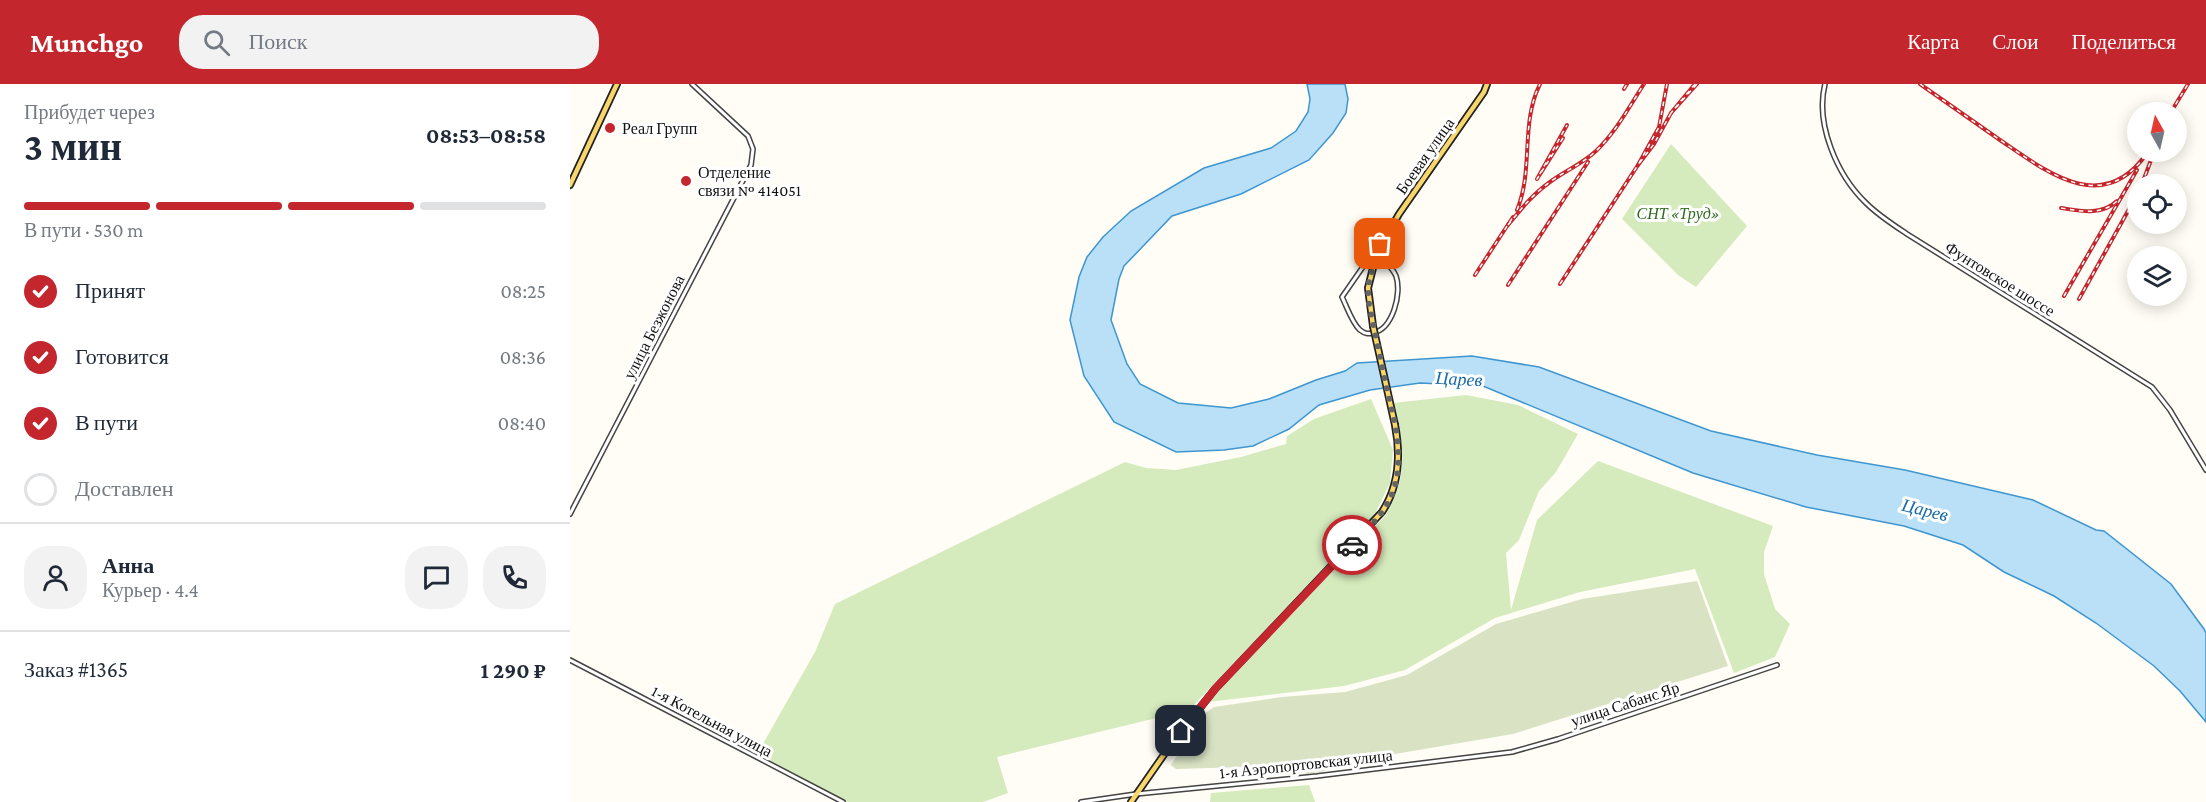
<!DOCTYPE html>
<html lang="ru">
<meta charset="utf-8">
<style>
:root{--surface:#fff;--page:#f2f2f3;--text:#1f2937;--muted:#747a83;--line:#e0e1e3;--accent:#c4262e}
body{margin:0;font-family:"Crimson Pro",serif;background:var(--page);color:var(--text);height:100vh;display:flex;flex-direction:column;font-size:22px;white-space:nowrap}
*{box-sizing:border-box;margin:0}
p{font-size:20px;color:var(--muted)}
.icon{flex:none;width:33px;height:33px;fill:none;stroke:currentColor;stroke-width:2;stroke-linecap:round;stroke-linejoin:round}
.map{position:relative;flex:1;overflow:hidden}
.details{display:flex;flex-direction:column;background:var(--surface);width:570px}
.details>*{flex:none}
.needle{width:39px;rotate:352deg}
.fabs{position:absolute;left:1557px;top:18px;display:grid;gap:12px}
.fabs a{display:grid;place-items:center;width:60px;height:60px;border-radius:50%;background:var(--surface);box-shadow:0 3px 15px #0003;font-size:30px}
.pin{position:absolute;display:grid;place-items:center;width:51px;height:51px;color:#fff;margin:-26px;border-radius:12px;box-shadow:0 3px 9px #0006}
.courier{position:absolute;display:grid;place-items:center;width:60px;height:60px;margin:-30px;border:4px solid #c4262e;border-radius:50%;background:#fff;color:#222;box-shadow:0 2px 8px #0007}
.summary em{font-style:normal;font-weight:700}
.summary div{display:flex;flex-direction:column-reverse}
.summary{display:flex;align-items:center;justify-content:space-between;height:102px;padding:0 24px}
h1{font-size:39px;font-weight:700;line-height:45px}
.bar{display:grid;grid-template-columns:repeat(4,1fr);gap:9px 6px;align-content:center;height:72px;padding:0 24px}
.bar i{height:8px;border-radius:4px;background:var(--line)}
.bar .on{background:var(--accent)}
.bar p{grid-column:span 4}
.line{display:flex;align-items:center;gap:15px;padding:0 24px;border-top:2px solid var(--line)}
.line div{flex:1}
.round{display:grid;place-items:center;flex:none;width:63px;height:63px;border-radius:24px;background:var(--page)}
ol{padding:0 24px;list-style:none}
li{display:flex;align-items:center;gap:18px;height:66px}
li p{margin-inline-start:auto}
li .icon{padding:6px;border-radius:50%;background:var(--accent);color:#fff;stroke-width:4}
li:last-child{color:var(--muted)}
li i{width:33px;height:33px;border:3px solid var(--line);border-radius:50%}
header{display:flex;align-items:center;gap:36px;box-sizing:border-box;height:84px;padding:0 30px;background:var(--accent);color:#fff}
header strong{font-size:28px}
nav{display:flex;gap:33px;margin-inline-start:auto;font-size:21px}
.search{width:420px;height:54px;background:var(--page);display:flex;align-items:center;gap:15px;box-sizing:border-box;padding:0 21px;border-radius:24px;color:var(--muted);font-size:22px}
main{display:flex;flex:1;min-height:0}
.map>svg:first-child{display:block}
</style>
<header>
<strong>Munchgo</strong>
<div class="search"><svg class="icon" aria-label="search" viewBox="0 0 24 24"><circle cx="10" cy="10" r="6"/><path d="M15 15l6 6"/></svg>Поиск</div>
<nav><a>Карта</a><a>Слои</a><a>Поделиться</a></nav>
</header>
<main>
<section class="details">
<div class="summary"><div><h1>3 мин</h1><p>Прибудет через</p></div><em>08:53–08:58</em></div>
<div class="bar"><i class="on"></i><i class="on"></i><i class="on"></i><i></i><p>В пути · 530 m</p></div>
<ol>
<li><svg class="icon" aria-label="check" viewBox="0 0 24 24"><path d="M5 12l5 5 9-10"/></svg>Принят<p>08:25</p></li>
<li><svg class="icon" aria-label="check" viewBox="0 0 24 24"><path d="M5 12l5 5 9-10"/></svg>Готовится<p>08:36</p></li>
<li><svg class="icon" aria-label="check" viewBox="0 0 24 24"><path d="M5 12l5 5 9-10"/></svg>В пути<p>08:40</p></li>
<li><i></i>Доставлен</li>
</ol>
<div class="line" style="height:108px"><a class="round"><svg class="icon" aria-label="person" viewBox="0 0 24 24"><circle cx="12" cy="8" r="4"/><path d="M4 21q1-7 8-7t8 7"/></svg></a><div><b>Анна</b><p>Курьер · 4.4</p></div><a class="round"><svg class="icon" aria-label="chat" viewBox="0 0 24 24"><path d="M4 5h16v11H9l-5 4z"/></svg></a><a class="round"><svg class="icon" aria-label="phone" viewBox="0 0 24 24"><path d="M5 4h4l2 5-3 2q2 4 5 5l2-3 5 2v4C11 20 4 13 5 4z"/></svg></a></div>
<div class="line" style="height:78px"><div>Заказ #1365</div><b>1 290 ₽</b></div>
</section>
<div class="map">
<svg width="1636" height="718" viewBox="0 0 1636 718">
<rect width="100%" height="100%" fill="#fffdf5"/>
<!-- green -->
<g fill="#d5ebbd">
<path d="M 1101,60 L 1177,142 L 1126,203 L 1108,191 L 1052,135 Z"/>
<path d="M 896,311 L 948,321 L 1008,350 L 986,388 L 969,407 L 949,456 L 936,469 L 941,526 L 967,436 L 1028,377 L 1203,442 L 1194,468 L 1194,490 L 1205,525 L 1220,540 L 1205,573 L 1164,589 L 1125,485 L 1010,508 L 925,534 L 835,586 L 774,602 L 638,618 L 816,431 C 820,422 825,413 828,404 C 837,376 830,347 823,319 Z"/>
<path d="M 801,315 L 823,366 L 820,399 L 805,430 L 619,626 L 427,673 L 438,709 L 413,718 L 277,718 L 186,672 L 245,568 L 265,520 L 555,378 L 576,384 L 606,386 L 671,373 L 716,360 L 717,352 L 744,335 Z"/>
<path d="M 739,701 L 745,718 L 640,718 L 641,709 Z"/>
</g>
<!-- cemetery -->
<path fill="#d9e3c4" d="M 1127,497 L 1158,582 L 943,650 L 766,680 L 755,687 L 737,690 L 710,682 L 606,685 L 601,681 L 635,629 L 644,623 L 712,613 L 775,608 L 837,591 L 926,540 L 1012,515 Z"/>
<!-- water -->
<path fill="#b9e0f7" stroke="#3f96cf" stroke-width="1.5" d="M 737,0 L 775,0 L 778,15 L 776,29 L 763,49 L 739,76 L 671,110 L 602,132 L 554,182 L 549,195 L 541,236 L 557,280 L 570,300 L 608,319 L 661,324 L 699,315 L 746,296 L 775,287 L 787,279 L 902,272 L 969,283 L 1141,347 L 1247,371 L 1335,386 L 1463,416 L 1526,446 L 1534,447 L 1601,500 L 1634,545 L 1636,549 L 1636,638 L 1610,607 L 1584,582 L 1526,539 L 1484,512 L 1434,488 L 1393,461 L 1334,442 L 1236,423 L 1123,389 L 913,302 L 850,299 L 800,306 L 749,321 L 719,345 L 683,362 L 654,366 L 606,368 L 544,338 L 514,292 L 500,236 L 509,193 L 517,173 L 533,153 L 561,127 L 634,84 L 701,64 L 726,47 L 738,28 L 740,15 Z"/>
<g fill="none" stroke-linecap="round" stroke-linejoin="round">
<defs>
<g id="minor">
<path d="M 1255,0 C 1245,40 1267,91 1296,119 C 1308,131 1322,140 1337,150 L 1582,303 L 1600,326 L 1636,386"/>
<path d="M 809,170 C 815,177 822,183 826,192 C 832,209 823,245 803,249 C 798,250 795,250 790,246 C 782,239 777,223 772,213 L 804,167 L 811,159"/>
<path d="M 0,430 L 181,81 L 183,65 L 178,52 L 122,0"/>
<path d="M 0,576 L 273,718"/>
<path d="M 511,718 L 566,710 L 747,692 L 942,668 L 988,655 L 1207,581"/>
</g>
<g id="major">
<path d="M 0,101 L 47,0"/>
<path d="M 803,242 L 798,204 L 805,176 L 813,158 L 829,130 L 914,8 L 917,0"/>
<path d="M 561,718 L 600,662 L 645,605 L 812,428 C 829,402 831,372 825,341"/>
</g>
</defs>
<!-- minor casing -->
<use href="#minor" stroke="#444" stroke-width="6"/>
<!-- major casing -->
<use href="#major" stroke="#222" stroke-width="8"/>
<!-- minor -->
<use href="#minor" stroke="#fff" stroke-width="3"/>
<!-- major -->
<use href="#major" stroke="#f9d66b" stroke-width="4.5"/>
<defs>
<g id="rail">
<path d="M 1097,0 L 1089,43 L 1068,81 L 1084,60 L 1101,29"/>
<path d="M 1125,0 L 1101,29 L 1127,0"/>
<path d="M 1350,0 C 1377,19 1403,37 1430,56 C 1477,88 1533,133 1577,69"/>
<path d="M 1054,5 L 1057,0"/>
<path d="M 1601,28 L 1618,0"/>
<path d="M 993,54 L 967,95 L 997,41"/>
<path d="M 1572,100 L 1584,68"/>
<path d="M 1491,124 C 1511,127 1531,132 1547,117"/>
<path d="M 947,126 C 964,85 950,40 970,0"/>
<path d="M 938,141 C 951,125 963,110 980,98 C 995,87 1012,80 1026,67 C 1046,48 1059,23 1074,0"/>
<path d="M 905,191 L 943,133"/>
<path d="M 990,200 L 1068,81"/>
<path d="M 938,201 L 1018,78"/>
<path d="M 1494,212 L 1567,86"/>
<path d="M 1509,215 L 1568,109"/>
</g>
</defs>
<!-- rail casing -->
<use href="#rail" stroke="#c4262e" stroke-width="4"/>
<!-- rail -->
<use href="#rail" stroke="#fff" stroke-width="1.5" stroke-dasharray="4.5" stroke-linecap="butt"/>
<defs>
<path id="major-bridge" d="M 803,242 L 825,341"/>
</defs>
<!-- major-bridge casing -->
<use href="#major-bridge" stroke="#222" stroke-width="8" stroke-linecap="butt"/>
<!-- major-bridge -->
<use href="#major-bridge" stroke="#f9d66b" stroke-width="4.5"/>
</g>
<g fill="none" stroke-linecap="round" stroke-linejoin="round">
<!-- done -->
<path stroke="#646461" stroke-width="6" stroke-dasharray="0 10.8" d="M 782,461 C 797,446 814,430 822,410 C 836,374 824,337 816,301 C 810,273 804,244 798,215 L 799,198 L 804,180 L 795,179 L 810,160"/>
<!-- route -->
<path stroke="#c4262e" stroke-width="8" d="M 611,647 L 645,605 L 782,461"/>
</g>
<!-- markers -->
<g fill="#c4262e" stroke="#fff" stroke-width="2">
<circle cx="40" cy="44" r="6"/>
<circle cx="116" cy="97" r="6"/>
</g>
<g text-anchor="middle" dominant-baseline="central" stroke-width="6" stroke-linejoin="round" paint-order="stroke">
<!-- poi labels -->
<g font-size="16" fill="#111" stroke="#fff" text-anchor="start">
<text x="52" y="44">Реал Групп</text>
<text x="128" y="88">Отделение<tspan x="128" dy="18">связи № 414051</tspan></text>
</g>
<!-- street labels -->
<g font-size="16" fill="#111" stroke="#fff">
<text transform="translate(855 72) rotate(-55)">Боевая улица</text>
<text transform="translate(1430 195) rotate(32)">Фунтовское шоссе</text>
<text transform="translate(84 243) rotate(-63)">улица Безжонова</text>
<text transform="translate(1055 620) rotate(-18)">улица Сабанс Яр</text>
<text transform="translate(142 637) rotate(28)">1-я Котельная улица</text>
<text transform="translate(736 680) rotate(-6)">1-я Аэропортовская улица</text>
</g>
<!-- park labels -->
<g font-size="16" font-style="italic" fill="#2f6b1f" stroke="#fff">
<text x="1108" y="129">СНТ «Труд»</text>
</g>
<!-- water labels -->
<g font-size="18" font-style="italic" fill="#1768a6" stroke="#fff">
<text transform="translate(889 295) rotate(3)">Царев</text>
<text transform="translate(1355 426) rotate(14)">Царев</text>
</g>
</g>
</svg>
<div class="fabs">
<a><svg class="needle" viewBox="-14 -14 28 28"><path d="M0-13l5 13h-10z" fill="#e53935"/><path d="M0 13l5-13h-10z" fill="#747a83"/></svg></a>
<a><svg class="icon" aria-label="locate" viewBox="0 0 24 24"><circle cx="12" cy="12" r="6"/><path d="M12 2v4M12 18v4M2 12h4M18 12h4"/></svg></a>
<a><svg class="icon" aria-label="layers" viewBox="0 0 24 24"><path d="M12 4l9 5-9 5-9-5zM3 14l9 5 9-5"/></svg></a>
</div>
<div class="pin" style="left:810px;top:160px;background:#ea580c"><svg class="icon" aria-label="bag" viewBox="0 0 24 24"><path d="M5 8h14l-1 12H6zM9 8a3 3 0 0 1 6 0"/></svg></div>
<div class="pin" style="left:611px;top:647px;background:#1f2937"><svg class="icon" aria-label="home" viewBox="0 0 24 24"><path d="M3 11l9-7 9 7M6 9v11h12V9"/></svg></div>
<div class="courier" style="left:782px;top:461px"><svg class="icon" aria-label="car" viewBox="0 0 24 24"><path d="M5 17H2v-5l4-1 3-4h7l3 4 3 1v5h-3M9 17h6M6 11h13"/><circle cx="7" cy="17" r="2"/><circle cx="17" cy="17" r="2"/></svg></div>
</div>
</main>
